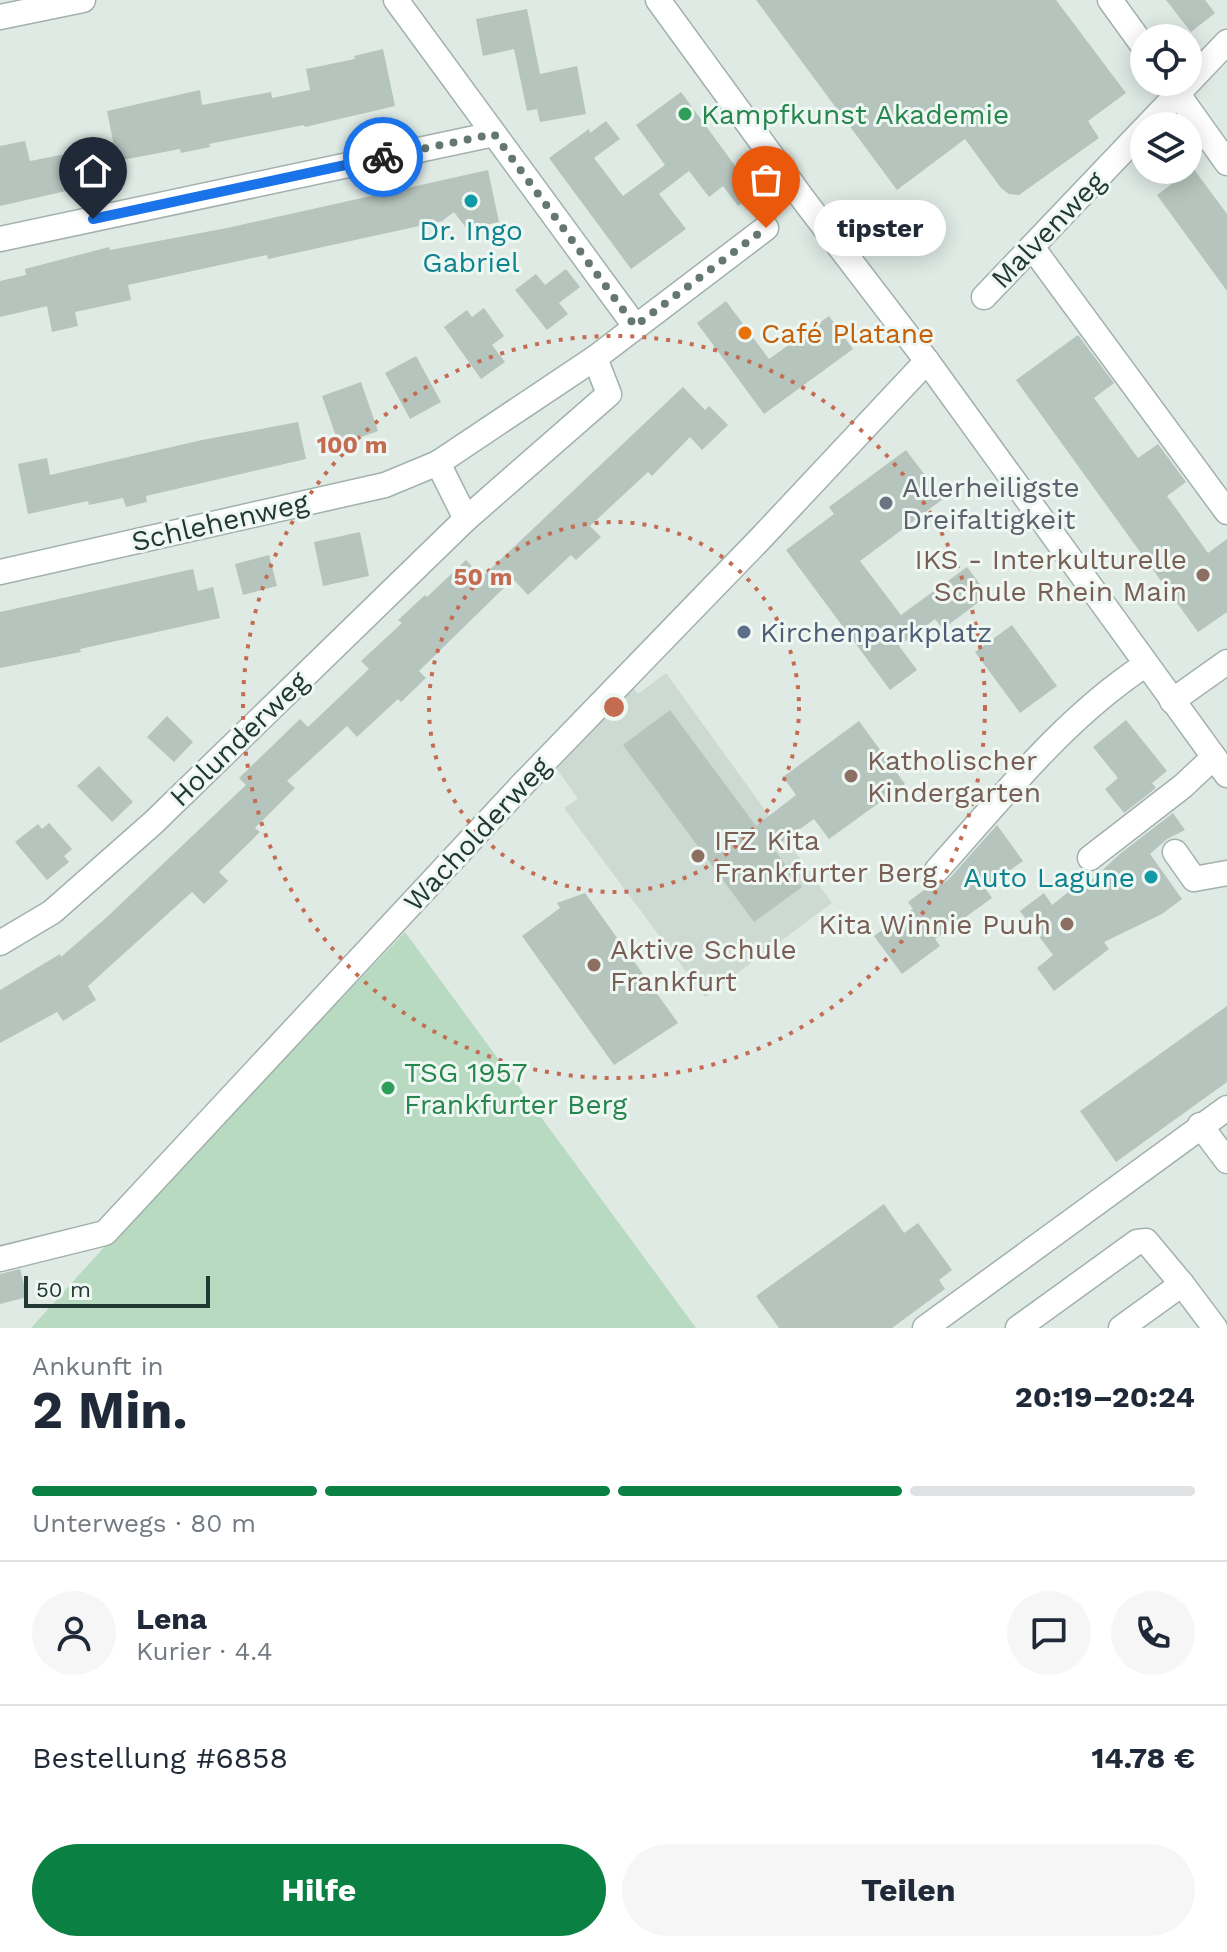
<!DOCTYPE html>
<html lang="de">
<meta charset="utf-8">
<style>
:root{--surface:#fff;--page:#f6f6f7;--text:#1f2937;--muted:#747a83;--line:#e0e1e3;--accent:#0b8043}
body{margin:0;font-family:"Work Sans",sans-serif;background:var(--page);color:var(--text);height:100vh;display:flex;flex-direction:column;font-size:30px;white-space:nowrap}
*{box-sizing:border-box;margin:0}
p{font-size:26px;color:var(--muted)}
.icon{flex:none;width:44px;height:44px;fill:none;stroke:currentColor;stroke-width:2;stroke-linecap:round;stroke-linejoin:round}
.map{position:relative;height:1328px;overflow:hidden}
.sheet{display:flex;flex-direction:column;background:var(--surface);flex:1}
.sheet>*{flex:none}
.tools{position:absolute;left:1130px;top:24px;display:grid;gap:16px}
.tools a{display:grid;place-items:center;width:72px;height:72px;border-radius:50%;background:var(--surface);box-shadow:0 4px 20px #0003;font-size:40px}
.scale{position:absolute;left:24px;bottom:20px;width:186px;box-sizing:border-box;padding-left:8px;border:4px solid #213932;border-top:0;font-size:22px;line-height:28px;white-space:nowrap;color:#213932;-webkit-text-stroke:6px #eff7f3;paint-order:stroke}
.pin{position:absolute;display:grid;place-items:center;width:68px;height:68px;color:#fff;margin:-82px -34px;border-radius:50% 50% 50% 0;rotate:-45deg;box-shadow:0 0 8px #0007}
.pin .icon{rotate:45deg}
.courier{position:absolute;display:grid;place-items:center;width:80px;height:80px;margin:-40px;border:6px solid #1a73e8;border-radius:50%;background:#fff;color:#222;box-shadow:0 2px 10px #0007}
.bubble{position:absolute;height:56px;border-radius:28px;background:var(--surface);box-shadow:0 4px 20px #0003;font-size:26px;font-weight:700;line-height:56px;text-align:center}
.head em{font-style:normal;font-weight:700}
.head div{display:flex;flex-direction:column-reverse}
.head{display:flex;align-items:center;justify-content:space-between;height:136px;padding:0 32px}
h1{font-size:52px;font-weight:700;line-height:60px}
.bar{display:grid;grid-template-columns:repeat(4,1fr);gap:12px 8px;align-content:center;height:96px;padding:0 32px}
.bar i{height:10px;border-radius:6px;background:var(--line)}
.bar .current{background:var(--accent)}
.bar p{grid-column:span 4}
.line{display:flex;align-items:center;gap:20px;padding:0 32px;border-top:2px solid var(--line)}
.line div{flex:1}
.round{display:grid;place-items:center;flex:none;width:84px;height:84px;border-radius:42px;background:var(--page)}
.primary-button{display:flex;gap:16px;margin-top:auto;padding:16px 32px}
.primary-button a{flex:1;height:92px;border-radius:48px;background:var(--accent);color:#fff;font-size:32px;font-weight:700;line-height:92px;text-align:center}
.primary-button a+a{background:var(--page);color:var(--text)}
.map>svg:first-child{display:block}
</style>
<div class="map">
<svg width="1227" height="1328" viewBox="0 0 1227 1328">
<rect width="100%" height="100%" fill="#dfeae5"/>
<!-- built -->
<path fill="#cdd9d3" d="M 666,673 L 832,903 L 705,997 L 564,808 L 578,799 L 557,769 L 633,687 L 638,694 Z"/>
<!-- green -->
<path fill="#b8dac0" d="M 405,932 L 696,1328 L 31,1328 L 107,1244 Z"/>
<!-- building -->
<g fill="#b5c4bd">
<path d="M 756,0 L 1056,0 L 1126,93 L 1088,121 L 1099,138 L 1019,195 L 1009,194 L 1001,188 L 965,139 L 897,190 Z"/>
<path d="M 1166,0 L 1205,0 L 1215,13 L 1191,32 Z"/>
<path d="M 527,9 L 540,74 L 577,66 L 586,114 L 540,122 L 537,109 L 527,111 L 514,49 L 483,56 L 476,19 Z"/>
<path d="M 383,49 L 395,106 L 305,127 L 304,125 L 209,144 L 210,147 L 181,153 L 180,149 L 117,161 L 107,111 L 200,90 L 202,105 L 271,92 L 272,98 L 310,90 L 306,69 L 355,59 L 354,56 Z"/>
<path d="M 681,92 L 755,193 L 738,206 L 723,186 L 709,197 L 689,171 L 659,194 L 686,229 L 631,269 L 549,158 L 589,129 L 590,133 L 606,121 L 620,139 L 594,158 L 623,196 L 665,165 L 636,125 Z"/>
<path d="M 25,141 L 30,161 L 81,151 L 88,186 L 0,206 L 0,146 Z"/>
<path d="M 1193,168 L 1227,214 L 1227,291 L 1157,195 Z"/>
<path d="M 488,170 L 499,222 L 467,229 L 454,212 L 442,221 L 268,259 L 267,255 L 128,285 L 131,300 L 75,312 L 78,326 L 52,332 L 47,306 L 0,317 L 0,281 L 26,275 L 25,269 L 109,247 L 110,250 L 227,228 Z"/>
<path d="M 566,269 L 580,287 L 559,303 L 568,314 L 547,330 L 515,290 L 536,274 L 545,285 Z"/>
<path d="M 726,301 L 769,359 L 829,316 L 853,349 L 764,414 L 697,323 Z"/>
<path d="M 484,308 L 504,336 L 492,345 L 505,362 L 481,379 L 444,327 L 467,310 L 472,317 Z"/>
<path d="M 1078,335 L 1114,383 L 1094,398 L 1138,458 L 1158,444 L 1186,482 L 1167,496 L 1208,553 L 1227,539 L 1227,612 L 1198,632 L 1016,380 Z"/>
<path d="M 416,356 L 441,402 L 410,419 L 385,373 Z"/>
<path d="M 361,382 L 378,431 L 339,445 L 322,396 Z"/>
<path d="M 683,387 L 705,410 L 709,406 L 728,425 L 702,450 L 690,437 L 652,476 L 648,472 L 590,526 L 601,537 L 576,560 L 571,555 L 528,595 L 513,579 L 419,671 L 426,678 L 401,702 L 398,699 L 357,737 L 347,726 L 287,781 L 295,788 L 255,828 L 260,832 L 219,872 L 228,881 L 204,904 L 192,892 L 88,986 L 96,1000 L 63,1021 L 57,1012 L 0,1043 L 0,990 L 60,954 L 61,957 L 107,917 L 246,785 L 239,778 L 300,719 L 308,727 L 369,669 L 361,661 L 402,623 L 398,620 L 425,595 L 427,597 L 466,560 L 482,577 Z"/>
<path d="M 298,422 L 306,459 L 146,496 L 147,502 L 126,507 L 123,498 L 89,505 L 88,501 L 28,514 L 18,464 L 47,458 L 50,475 L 202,440 Z"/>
<path d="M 906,450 L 943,499 L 860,561 L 901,615 L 967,567 L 988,595 L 943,629 L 935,619 L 899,646 L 917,670 L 890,690 L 786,550 L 834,514 L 829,507 Z"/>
<path d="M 360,532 L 369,576 L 323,586 L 314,542 Z"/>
<path d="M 269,555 L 277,586 L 243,595 L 235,564 Z"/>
<path d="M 193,569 L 198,591 L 213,587 L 220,618 L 80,649 L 81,652 L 0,668 L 0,612 Z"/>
<path d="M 1012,625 L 1057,686 L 1020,713 L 975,652 Z"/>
<path d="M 670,710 L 756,826 L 796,795 L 783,777 L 859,721 L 905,784 L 829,839 L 814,819 L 773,848 L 802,887 L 754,922 L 623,745 Z"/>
<path d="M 167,716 L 193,742 L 174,762 L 147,737 Z"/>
<path d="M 1126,720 L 1167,771 L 1152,783 L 1156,788 L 1124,813 L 1105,789 L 1118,778 L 1093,747 Z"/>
<path d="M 99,766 L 133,802 L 112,822 L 77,786 Z"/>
<path d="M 1173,813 L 1185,830 L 1167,839 L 1150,854 L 1182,899 L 1162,914 L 1104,942 L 1109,949 L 1054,991 L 1037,968 L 1053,955 L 1020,911 L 1044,893 L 1052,905 L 1071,890 L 1075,895 L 1121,853 Z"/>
<path d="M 49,823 L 72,849 L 64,856 L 69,862 L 47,880 L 15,842 L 38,824 L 42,829 Z"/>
<path d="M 997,825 L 1023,861 L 985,888 L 992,898 L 935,939 L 940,946 L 902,974 L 874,936 L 913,909 L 908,902 L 932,884 L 941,884 L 948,880 Z"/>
<path d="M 585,893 L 678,1023 L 614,1065 L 522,936 L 560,908 L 557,903 Z"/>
<path d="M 1227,1006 L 1227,1082 L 1116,1162 L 1080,1111 Z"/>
<path d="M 884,1204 L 904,1233 L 918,1223 L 952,1270 L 939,1280 L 945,1289 L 892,1328 L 779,1328 L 756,1296 Z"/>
<path d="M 20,1269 L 27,1297 L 0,1304 L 0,1274 Z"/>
</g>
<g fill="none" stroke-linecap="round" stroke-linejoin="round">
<defs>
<g id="minor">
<path d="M 396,0 L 635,326"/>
<path d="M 658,0 L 803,199 L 927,361 L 1227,775"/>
<path d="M 1110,0 L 1144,47"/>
<path d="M 0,17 L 83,0"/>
<path d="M 1170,83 L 1227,163"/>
<path d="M 1147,126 L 1227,42"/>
<path d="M 0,239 L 494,134"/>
<path d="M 1032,247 L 1227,512"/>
<path d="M 984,297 L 1144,129"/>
<path d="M 466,519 L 609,394 L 595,358"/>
<path d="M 0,572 L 385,485 L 438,463 L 595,358 L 766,228"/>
<path d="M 1172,701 L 1227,662"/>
<path d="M 1175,852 L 1194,879 L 1227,873"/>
<path d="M 1090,858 L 1183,786 L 1214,757"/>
<path d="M 937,870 C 1002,798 1063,719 1145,665"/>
<path d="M 0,943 L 52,912 L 153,823 L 466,519 L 438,463"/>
<path d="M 1200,1125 L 1227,1161"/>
<path d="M 0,1259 L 105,1233 L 520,787 L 762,537 L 927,361"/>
<path d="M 1182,1284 L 1215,1328"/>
<path d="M 925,1328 L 1227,1108"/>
<path d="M 1018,1328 L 1137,1242 L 1146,1241 L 1182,1284 L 1121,1328"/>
</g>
</defs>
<!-- minor casing -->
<use href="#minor" stroke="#a2b1ac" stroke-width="27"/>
<!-- minor -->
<use href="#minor" stroke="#fff" stroke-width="24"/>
</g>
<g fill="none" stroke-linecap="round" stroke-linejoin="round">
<!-- done -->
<path stroke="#647771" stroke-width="8" stroke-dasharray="0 14.4" d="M 383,157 L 494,134 L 635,326 L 766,228"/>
<!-- route -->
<path stroke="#1a73e8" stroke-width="10" d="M 93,219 L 383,157"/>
</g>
<!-- distance rings -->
<g fill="none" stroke="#c36c52" stroke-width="4" stroke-dasharray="4 8">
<circle cx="614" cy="707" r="185"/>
<circle cx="614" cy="707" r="371"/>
</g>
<!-- markers -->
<g fill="#2e9e5b" stroke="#eff7f3" stroke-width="3">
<circle cx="685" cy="114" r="8"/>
<circle cx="388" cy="1088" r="8"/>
</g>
<g fill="#0f9aa8" stroke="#eff7f3" stroke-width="3">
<circle cx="471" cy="201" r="8"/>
<circle cx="1151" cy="877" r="8"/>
</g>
<circle fill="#e8710a" stroke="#eff7f3" stroke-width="3" cx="745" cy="333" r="8"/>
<circle fill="#6b7280" stroke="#eff7f3" stroke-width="3" cx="886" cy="503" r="8"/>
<g fill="#8d6e63" stroke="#eff7f3" stroke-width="3">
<circle cx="1203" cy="575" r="8"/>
<circle cx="851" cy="776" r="8"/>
<circle cx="698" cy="856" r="8"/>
<circle cx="1067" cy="924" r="8"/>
<circle cx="594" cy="965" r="8"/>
</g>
<circle fill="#5c6f8a" stroke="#eff7f3" stroke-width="3" cx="744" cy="632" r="8"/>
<g text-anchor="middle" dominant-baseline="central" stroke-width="6" stroke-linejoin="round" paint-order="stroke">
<!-- leisure labels -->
<g font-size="28" fill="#27864d" stroke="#eff7f3" text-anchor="start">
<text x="701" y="114">Kampfkunst Akademie</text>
<text x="404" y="1072">TSG 1957<tspan x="404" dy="32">Frankfurter Berg</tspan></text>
</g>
<!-- culture labels -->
<g font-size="28" fill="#0d838f" stroke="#eff7f3">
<text x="471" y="230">Dr. Ingo<tspan x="471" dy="32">Gabriel</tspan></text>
<text x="1135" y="877" text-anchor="end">Auto Lagune</text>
</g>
<!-- street labels -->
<g font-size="28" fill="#213932" stroke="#eff7f3">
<text transform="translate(1048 230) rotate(-46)">Malvenweg</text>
<text transform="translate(220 522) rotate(-13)">Schlehenweg</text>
<text transform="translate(239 739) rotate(-44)">Holunderweg</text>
<text transform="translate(477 834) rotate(-47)">Wacholderweg</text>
</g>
<!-- food labels -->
<g font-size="28" fill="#c56008" stroke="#eff7f3" text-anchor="start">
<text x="761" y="333">Café Platane</text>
</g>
<!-- worship labels -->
<g font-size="28" fill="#5b616d" stroke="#eff7f3" text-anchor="start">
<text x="902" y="487">Allerheiligste<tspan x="902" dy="32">Dreifaltigkeit</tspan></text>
</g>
<!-- education labels -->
<g font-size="28" fill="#785e54" stroke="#eff7f3" text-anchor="start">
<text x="1187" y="559" text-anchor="end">IKS - Interkulturelle<tspan x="1187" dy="32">Schule Rhein Main</tspan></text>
<text x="867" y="760">Katholischer<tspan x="867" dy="32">Kindergarten</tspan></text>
<text x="714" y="840">IFZ Kita<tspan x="714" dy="32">Frankfurter Berg</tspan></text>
<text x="1051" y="924" text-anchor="end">Kita Winnie Puuh</text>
<text x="610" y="949">Aktive Schule<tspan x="610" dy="32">Frankfurt</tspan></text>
</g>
<!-- service labels -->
<g font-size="28" fill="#4e5e75" stroke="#eff7f3" text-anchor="start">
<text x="760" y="632">Kirchenparkplatz</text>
</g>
</g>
<circle cx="614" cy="707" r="12" fill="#c36c52" stroke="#eff7f3" stroke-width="4"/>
<g font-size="24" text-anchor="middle" font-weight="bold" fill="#c36c52" stroke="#eff7f3" stroke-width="6" stroke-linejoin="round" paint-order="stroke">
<text x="352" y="453">100 m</text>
<text x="483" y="585">50 m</text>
</g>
</svg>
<div class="tools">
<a><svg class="icon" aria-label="locate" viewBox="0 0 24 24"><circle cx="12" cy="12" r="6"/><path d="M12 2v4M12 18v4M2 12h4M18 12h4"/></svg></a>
<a><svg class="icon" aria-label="layers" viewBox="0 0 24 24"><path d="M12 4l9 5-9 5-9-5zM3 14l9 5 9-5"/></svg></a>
</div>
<div class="scale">50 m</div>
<div class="pin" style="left:766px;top:228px;background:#ea580c"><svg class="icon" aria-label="bag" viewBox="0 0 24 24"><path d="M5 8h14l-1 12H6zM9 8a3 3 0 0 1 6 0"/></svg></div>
<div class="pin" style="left:93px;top:219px;background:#1f2937"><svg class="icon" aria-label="home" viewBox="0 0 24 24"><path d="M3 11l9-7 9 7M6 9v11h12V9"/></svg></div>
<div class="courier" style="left:383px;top:157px"><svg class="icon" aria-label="bike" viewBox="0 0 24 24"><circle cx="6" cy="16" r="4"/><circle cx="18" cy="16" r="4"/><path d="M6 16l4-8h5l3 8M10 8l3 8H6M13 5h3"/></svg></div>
<div class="bubble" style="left:814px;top:200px;width:132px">tipster</div>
</div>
<section class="sheet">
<div class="head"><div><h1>2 Min.</h1><p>Ankunft in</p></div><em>20:19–20:24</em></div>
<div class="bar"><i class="current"></i><i class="current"></i><i class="current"></i><i></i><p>Unterwegs · 80 m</p></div>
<div class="line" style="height:144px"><a class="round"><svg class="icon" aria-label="person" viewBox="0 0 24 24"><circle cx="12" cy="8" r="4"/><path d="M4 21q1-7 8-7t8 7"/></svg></a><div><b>Lena</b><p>Kurier · 4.4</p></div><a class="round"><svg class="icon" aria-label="chat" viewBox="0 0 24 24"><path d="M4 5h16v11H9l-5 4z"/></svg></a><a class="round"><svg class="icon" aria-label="phone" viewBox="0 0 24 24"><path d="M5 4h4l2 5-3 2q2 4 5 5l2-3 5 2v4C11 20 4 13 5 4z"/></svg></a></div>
<div class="line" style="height:104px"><div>Bestellung #6858</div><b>14.78 €</b></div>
<div class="primary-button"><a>Hilfe</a><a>Teilen</a></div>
</section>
